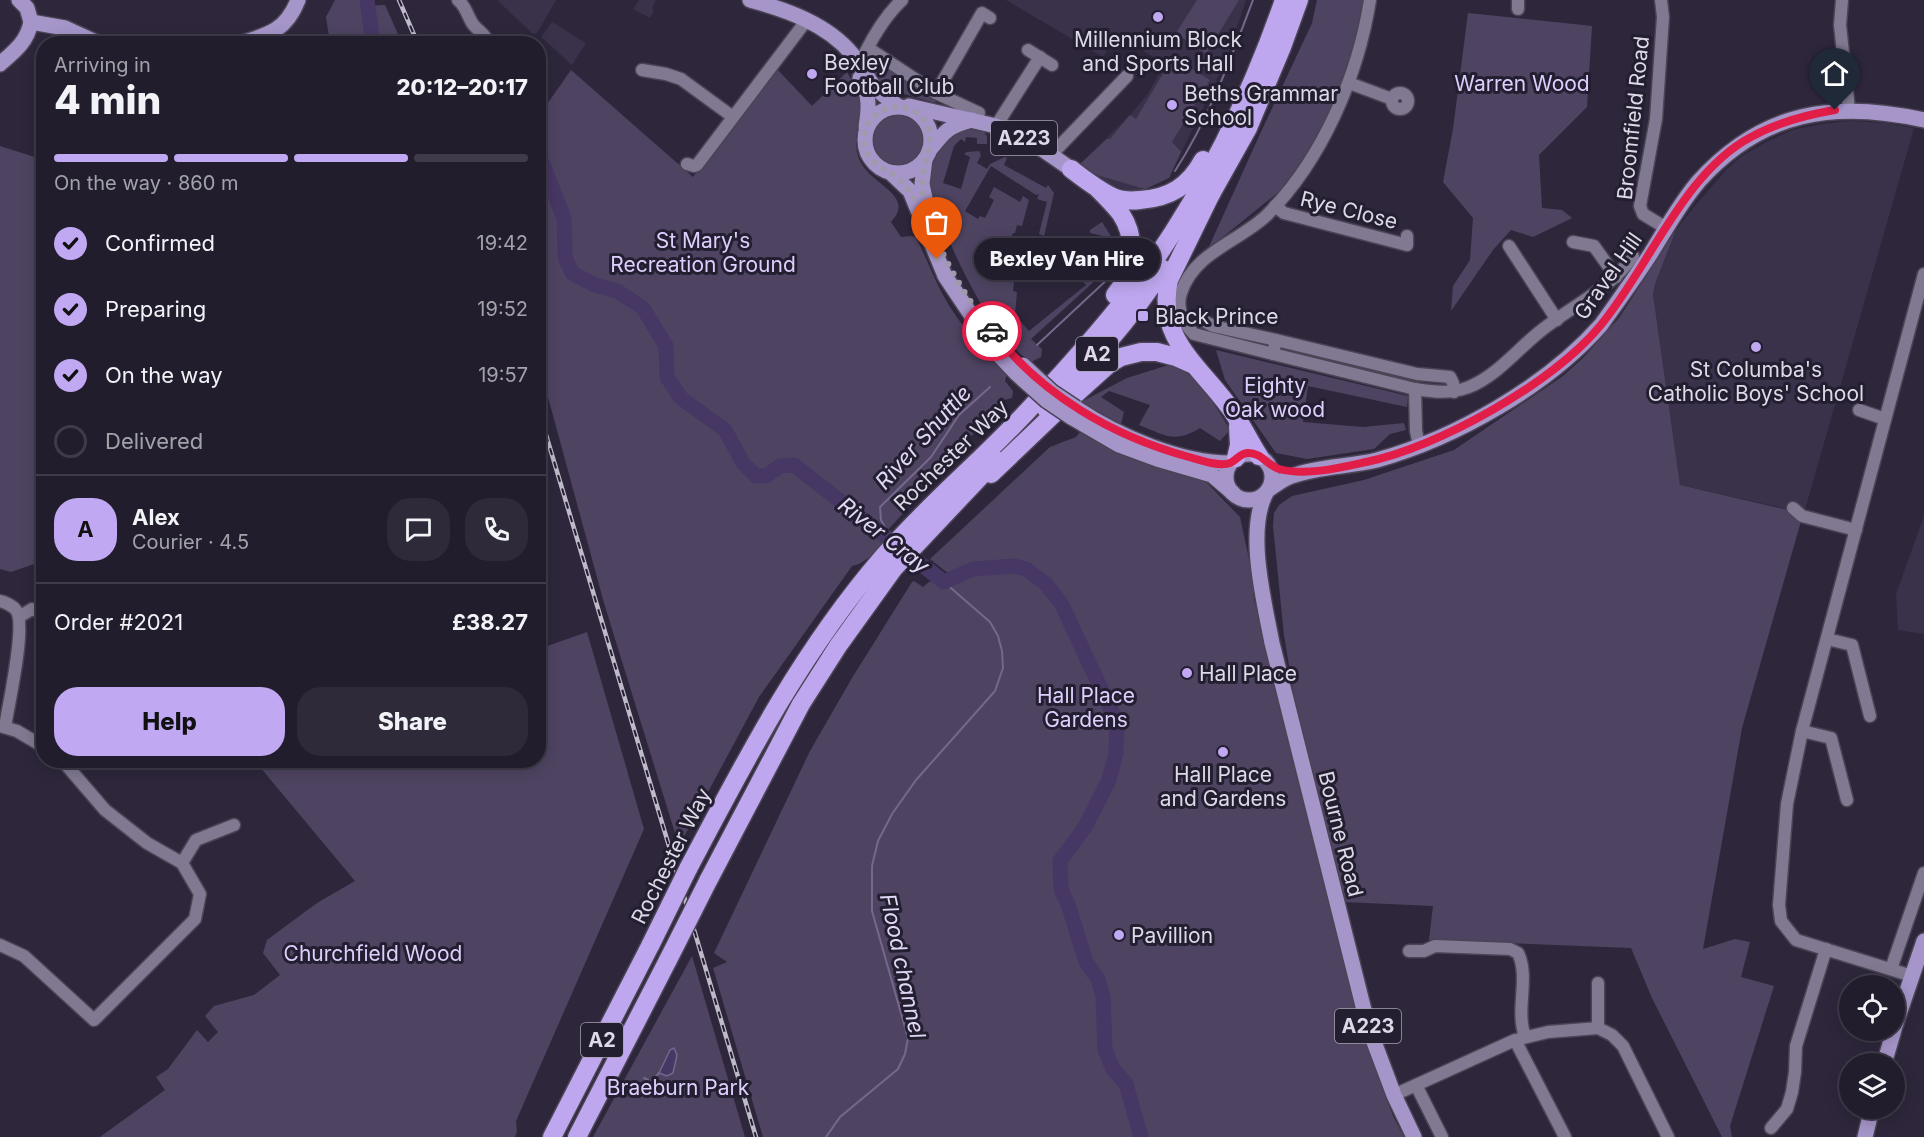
<!DOCTYPE html>
<meta charset="utf-8">
<style>
:root{--surface:#221d2d;--page:#2e2a39;--text:#f1f3f6;--muted:#a2a2aa;--line:#3f3b49;--accent:#c1a8f3}
body{margin:0;font-family:Inter,sans-serif;background:var(--page);color:var(--text);height:100vh;display:flex;flex-direction:column;font-size:22px;white-space:nowrap}
*{box-sizing:border-box;margin:0}
p{font-size:20px;color:var(--muted)}
.icon{flex:none;width:33px;height:33px;fill:none;stroke:currentColor;stroke-width:2;stroke-linecap:round;stroke-linejoin:round}
.map{position:relative;flex:1;overflow:hidden}
.side{position:absolute;left:36px;top:36px;width:510px;height:732px;display:flex;flex-direction:column;background:var(--surface);border-radius:24px;box-shadow:0 3px 15px #0003,0 0 0 2px var(--line)}
.side>*{flex:none}
.buttons{position:absolute;left:1839px;top:975px;display:grid;gap:12px}
.buttons a{display:grid;place-items:center;width:66px;height:66px;border-radius:50%;background:var(--surface);box-shadow:0 3px 15px #0003,0 0 0 2px var(--line);font-size:30px}
.pin{position:absolute;display:grid;place-items:center;width:51px;height:51px;color:#fff;margin:-62px -26px;border-radius:50% 50% 50% 0;rotate:-45deg;box-shadow:0 0 6px #0007}
.pin .icon{rotate:45deg}
.courier{position:absolute;display:grid;place-items:center;width:60px;height:60px;margin:-30px;border:4px solid #e11d48;border-radius:50%;background:#fff;color:#222;box-shadow:0 2px 8px #0007}
.bubble{position:absolute;height:42px;border-radius:21px;background:var(--surface);box-shadow:0 3px 15px #0003,0 0 0 2px var(--line);font-size:20px;font-weight:800;line-height:42px;text-align:center}
.overview em{font-style:normal;font-weight:800}
.overview div{display:flex;flex-direction:column-reverse}
.overview{display:flex;align-items:center;justify-content:space-between;height:102px;padding:0 18px}
h1{font-size:39px;font-weight:800;line-height:45px}
.bar{display:grid;grid-template-columns:repeat(4,1fr);gap:9px 6px;align-content:center;height:72px;padding:0 18px}
.bar i{height:8px;border-radius:4px;background:var(--line)}
.bar .active{background:var(--accent)}
.bar p{grid-column:span 4}
.line{display:flex;align-items:center;gap:15px;padding:0 18px;border-top:2px solid var(--line)}
.line div{flex:1}
.round{display:grid;place-items:center;flex:none;width:63px;height:63px;border-radius:24px;background:var(--page)}
ol{padding:0 18px;list-style:none}
li{display:flex;align-items:center;gap:18px;height:66px}
li p{margin-inline-start:auto}
li .icon{padding:6px;border-radius:50%;background:var(--accent);color:#111;stroke-width:4}
li:last-child{color:var(--muted)}
li i{width:33px;height:33px;border:3px solid var(--line);border-radius:50%}
.cta{display:flex;gap:12px;margin-top:auto;padding:12px 18px}
.cta a{flex:1;height:69px;border-radius:24px;background:var(--accent);color:#111;font-size:24px;font-weight:800;line-height:69px;text-align:center}
.cta a+a{background:var(--page);color:var(--text)}
.map>svg:first-child{display:block}
</style>
<div class="map">
<svg width="1924" height="1137" viewBox="0 0 1924 1137">
<rect width="100%" height="100%" fill="#2e273c"/>
<!-- built -->
<g fill="#3a314b">
<path d="M 497,0 L 556,0 L 537,33 L 533,34 Z"/>
<path d="M 639,0 L 656,0 L 652,8 L 654,10 L 650,18 L 633,9 Z"/>
<path d="M 1006,0 L 1246,0 L 1226,60 L 1169,178 L 1137,194 L 1101,181 L 1079,165 L 1130,115 L 1147,95 L 1165,64 L 1117,35 L 1103,57 Z"/>
<path d="M 552,22 L 586,43 L 572,65 L 541,37 Z"/>
<path d="M 1852,121 L 1886,123 L 1914,128 L 1804,513 L 1680,485 L 1653,293 L 1655,284 L 1676,230 L 1694,207 L 1726,170 L 1742,156 L 1766,142 L 1792,130 L 1821,124 Z"/>
<path d="M 1924,516 L 1924,634 L 1898,630 L 1896,594 Z"/>
</g>
<!-- green -->
<g fill="#4e4462">
<path d="M 335,0 L 363,0 L 365,6 L 385,5 L 402,43 L 330,43 L 326,17 Z"/>
<path d="M 1197,0 L 1239,0 L 1206,54 L 1176,33 Z"/>
<path d="M 1317,0 L 1364,0 L 1346,83 L 1291,182 L 1208,249 L 1260,134 L 1312,23 Z"/>
<path d="M 1468,13 L 1592,26 L 1587,107 L 1539,155 L 1542,208 L 1562,210 L 1572,218 L 1533,237 L 1511,230 L 1493,250 L 1451,311 L 1453,286 L 1470,260 L 1473,218 L 1443,182 L 1453,129 Z"/>
<path d="M 874,57 L 937,98 L 935,103 L 891,90 L 881,85 L 868,66 Z"/>
<path d="M 1173,57 L 1210,80 L 1172,142 L 1181,152 L 1169,178 L 1145,189 L 1097,175 L 1079,165 L 1107,139 L 1110,139 L 1130,115 L 1136,119 Z"/>
<path d="M 776,68 L 812,106 L 847,72 C 851,80 860,91 861,101 C 863,123 850,140 860,161 C 872,186 916,195 891,222 L 901,237 L 912,236 L 916,238 C 926,256 932,275 942,293 C 958,324 983,350 1007,374 L 1005,381 L 1013,391 L 1012,398 C 1011,398 1003,400 1003,401 C 997,404 996,412 992,417 C 981,432 963,437 956,456 L 883,535 C 885,547 864,564 852,566 L 759,697 L 679,846 L 604,603 L 539,364 L 538,117 L 571,70 L 693,177 Z"/>
<circle cx="898" cy="140" r="28"/>
<path d="M 967,129 L 984,132 L 987,136 L 987,144 L 977,144 L 977,138 L 966,137 L 965,142 L 961,139 L 954,146 L 943,183 L 961,189 L 970,157 L 964,154 L 967,152 L 979,151 L 981,155 L 977,163 L 987,169 L 990,164 L 1005,157 L 1007,158 L 1004,165 L 1046,188 L 1048,185 L 1054,193 L 1044,236 L 1039,234 L 1047,202 L 1037,199 L 1039,194 L 1036,195 L 991,166 L 965,211 L 978,219 L 980,216 L 985,218 L 994,200 L 989,197 L 994,187 L 1020,202 L 1023,196 L 1029,200 L 1022,226 L 1017,225 L 1015,233 L 1012,234 L 1012,239 L 1016,241 L 1014,251 L 1007,252 L 995,245 L 987,260 L 998,264 L 1002,276 L 1008,280 L 1011,279 L 1014,283 L 1013,291 L 1017,292 L 1015,315 L 1029,331 L 1086,285 L 1069,266 L 1097,274 L 1107,237 L 1090,233 L 1090,230 L 1102,222 L 1114,241 L 1098,278 L 1031,339 L 1042,349 L 1041,357 L 1031,362 C 992,334 966,279 947,236 C 939,219 927,199 929,179 C 931,163 941,146 950,133 Z"/>
<path d="M 0,146 L 44,160 L 43,561 L 11,572 L 0,569 Z"/>
<path d="M 1676,230 L 1655,284 L 1653,294 L 1680,485 L 1788,510 L 1792,516 L 1801,521 L 1742,728 L 1703,949 L 1735,939 L 1750,942 L 1741,977 L 1774,986 L 1730,1126 L 1732,1137 L 1722,1137 L 1652,998 L 1631,948 L 1429,940 L 1433,906 L 1344,902 L 1296,708 L 1284,635 L 1273,526 L 1274,513 L 1279,505 L 1292,496 L 1364,480 L 1454,450 L 1563,376 L 1583,358 L 1619,318 Z"/>
<path d="M 1216,350 L 1408,396 L 1407,407 L 1308,386 L 1303,422 L 1363,427 L 1404,423 L 1406,430 L 1390,434 L 1374,449 L 1307,459 L 1276,453 L 1225,380 Z"/>
<path d="M 1175,363 C 1199,380 1216,405 1230,430 L 1220,441 L 1200,428 C 1174,444 1165,435 1139,425 L 1150,405 L 1109,391 L 1101,397 L 1124,412 L 1121,424 L 1081,402 L 1127,378 Z"/>
<path d="M 1080,432 L 1098,441 L 1207,483 L 1240,517 L 1252,573 L 1254,600 L 1285,709 L 1361,1029 L 1393,1116 L 1404,1137 L 763,1137 L 713,968 L 727,962 L 714,953 L 810,751 L 852,678 L 912,582 L 914,581 L 923,587 L 929,582 L 949,574 L 930,559 L 1050,447 L 1076,437 Z"/>
<path d="M 587,632 L 644,829 L 516,1121 L 517,1132 L 515,1137 L 100,1137 L 165,1090 L 156,1077 L 168,1069 L 197,1030 L 208,1042 L 218,1032 L 205,1016 L 214,1006 L 254,995 L 280,975 L 263,953 L 267,940 L 317,903 L 355,881 L 255,761 L 538,760 L 539,649 Z"/>
<path d="M 692,956 L 745,1137 L 593,1137 Z"/>
</g>
<!-- water -->
<path fill="#473764" stroke="#74688b" stroke-width="1.5" d="M 674,1048 L 677,1055 L 673,1073 L 667,1076 L 659,1073 L 670,1050 Z"/>
<g fill="none" stroke-linecap="round" stroke-linejoin="round">
<!-- stream -->
<g stroke="#74688b" stroke-width="2">
<path d="M 1175,171 C 1209,119 1231,58 1253,0"/>
<path d="M 1037,345 L 1111,276"/>
<path d="M 890,536 L 881,520 L 880,507 L 931,457 L 959,415 L 990,387"/>
<path d="M 644,1078 L 648,1080"/>
<path d="M 652,1081 L 659,1073"/>
<path d="M 826,1137 L 840,1117 L 898,1069 L 905,1054 L 908,1038 L 872,911 L 872,866 L 878,841 L 892,814 L 916,780 L 995,691 L 1003,668 L 1002,651 L 998,636 L 990,622 L 944,582"/>
</g>
<!-- river -->
<g stroke="#473764" stroke-width="15">
<path d="M 367,0 L 373,44"/>
<path d="M 538,152 L 564,218 L 565,257 L 572,273 L 595,285 L 617,291 L 643,308 L 666,346 L 667,377 L 681,398 L 725,430 L 743,463 L 756,476 L 766,476 L 780,466 L 794,465 L 944,582 L 973,569 L 1014,566 L 1026,569 L 1046,584 L 1061,603 L 1117,723 L 1116,753 L 1109,780 L 1085,827 L 1060,861 L 1061,889 L 1069,907 L 1086,962 L 1098,979 L 1103,996 L 1105,1050 L 1113,1069 L 1126,1084 L 1141,1137"/>
</g>
<defs>
<g id="minor">
<path d="M 458,0 C 466,7 466,12 471,21 C 475,30 485,32 489,44"/>
<path d="M 1518,0 L 1518,9"/>
<path d="M 1661,0 L 1663,17 L 1656,119 L 1640,206 L 1643,214 L 1666,228"/>
<path d="M 1842,0 L 1840,25 L 1849,110"/>
<path d="M 868,48 L 936,93 L 979,113"/>
<path d="M 1028,50 L 1052,65"/>
<path d="M 865,53 C 875,33 886,15 902,0"/>
<path d="M 642,70 L 666,74 L 681,79 L 733,117"/>
<path d="M 1349,83 L 1392,99"/>
<circle cx="1400" cy="101" r="8"/>
<path d="M 936,93 L 982,13 L 990,18"/>
<path d="M 996,126 L 1040,57"/>
<path d="M 1051,155 L 1127,76"/>
<path d="M 687,164 L 694,166 L 697,165 L 806,21"/>
<path d="M 1275,206 L 1284,213 L 1407,245 L 1407,236"/>
<path d="M 1573,242 L 1594,246 L 1616,277"/>
<path d="M 1509,246 L 1557,320"/>
<path d="M 1204,321 L 1213,326 L 1276,340"/>
<path d="M 1273,354 L 1194,334 C 1183,323 1176,309 1181,293 C 1194,252 1239,242 1267,215 C 1322,160 1358,76 1370,0"/>
<path d="M 1415,389 L 1416,431 L 1419,445"/>
<path d="M 1454,392 L 1453,383 L 1450,377 L 1417,374 L 1276,340 L 1273,354 L 1415,389 C 1434,392 1451,394 1469,387 C 1496,376 1515,352 1537,334 C 1569,307 1609,291 1633,256"/>
<path d="M 1859,410 L 1885,419"/>
<path d="M 1793,508 L 1802,516 L 1856,530"/>
<path d="M 0,601 C 5,602 13,606 16,610 C 27,625 8,706 5,727"/>
<path d="M 19,617 L 32,609 L 44,614"/>
<path d="M 1827,639 L 1852,645 L 1870,716"/>
<path d="M 0,726 L 17,731 L 44,747"/>
<path d="M 1802,731 L 1831,738 L 1847,800"/>
<path d="M 182,863 L 196,840 L 234,825"/>
<path d="M 0,945 L 24,956 L 94,1020 L 195,919 L 200,894 L 182,863 L 147,843 L 105,810 L 62,760"/>
<path d="M 1409,951 L 1424,951 L 1435,946 L 1510,949 L 1518,953 C 1530,978 1515,1010 1525,1036"/>
<path d="M 1891,969 L 1924,873"/>
<path d="M 1912,976 L 1796,940 L 1781,921 L 1779,905 L 1787,804 L 1802,731 L 1924,274"/>
<path d="M 1598,1028 L 1612,1035 L 1623,1046 L 1668,1137"/>
<path d="M 1519,1039 L 1548,1032 L 1598,1028 L 1598,983"/>
<path d="M 1416,1085 L 1442,1137"/>
<path d="M 1394,1095 L 1515,1040 L 1565,1137"/>
<path d="M 1771,1128 L 1787,1109 L 1792,1092 L 1795,1072 L 1796,1046 L 1826,949"/>
</g>
<g id="major">
<path d="M 19,0 L 27,8 L 31,22"/>
<path d="M 750,0 C 787,10 827,24 852,54 C 860,64 866,75 873,85 C 879,93 890,100 898,106"/>
<path d="M 31,22 L 65,28 L 100,44"/>
<path d="M 238,44 C 268,35 286,31 298,0"/>
<path d="M 0,64 C 15,51 27,42 31,22"/>
<path d="M 860,78 C 870,95 869,108 866,127"/>
<path d="M 909,106 L 996,126 L 1032,142 L 1071,169"/>
<circle cx="898" cy="140" r="33"/>
<path d="M 929,151 C 944,132 948,126 972,120"/>
<path d="M 925,159 L 922,184 L 928,212"/>
<path d="M 891,173 L 910,191 L 945,276 L 996,352 L 1017,374"/>
<path d="M 1076,408 C 1118,436 1180,463 1230,463"/>
<path d="M 1071,417 L 1119,445 L 1157,459 L 1212,475 L 1233,493"/>
<circle cx="1249" cy="477" r="23"/>
<path d="M 1268,490 C 1276,485 1283,479 1292,476 C 1319,466 1349,467 1377,460 C 1456,438 1547,386 1601,325 C 1618,301 1635,278 1651,253 C 1666,229 1680,203 1699,181 C 1762,111 1835,100 1924,120"/>
<path d="M 1266,493 C 1246,531 1264,601 1272,643 L 1368,1026 L 1394,1095 L 1414,1137"/>
<path d="M 1894,1029 L 1924,941"/>
<path d="M 1884,1064 L 1894,1030"/>
<path d="M 1865,1137 L 1872,1108"/>
</g>
<g id="highway">
<path d="M 1071,169 C 1084,179 1098,190 1113,197 C 1122,201 1131,201 1140,200 C 1170,198 1189,186 1203,160"/>
<path d="M 1098,189 C 1106,197 1114,205 1121,214 C 1138,240 1133,273 1115,295"/>
<path d="M 1194,220 L 1211,194"/>
<path d="M 1046,409 C 1089,365 1130,320 1163,269"/>
<path d="M 1259,456 C 1248,439 1240,420 1227,404 C 1197,364 1156,336 1169,280 L 1211,194 L 1248,128 L 1282,47 L 1299,0"/>
<path d="M 1236,458 L 1239,445 L 1238,426"/>
<path d="M 991,474 L 1059,409 L 1109,364 L 1121,357 L 1141,352 L 1157,352 L 1176,357 L 1194,365"/>
<path d="M 688,869 C 746,759 801,652 883,557 C 929,503 985,458 1033,405 C 1073,362 1112,318 1147,271 C 1206,188 1251,95 1284,0"/>
<path d="M 708,881 L 801,704 L 838,646 L 894,568 L 996,460"/>
<path d="M 552,1137 L 651,944"/>
<path d="M 577,1137 L 668,960"/>
</g>
</defs>
<!-- minor casing -->
<use href="#minor" stroke="#4a4455" stroke-width="15"/>
<!-- major casing -->
<use href="#major" stroke="#4a4455" stroke-width="18"/>
<!-- highway casing -->
<use href="#highway" stroke="#4a4455" stroke-width="21"/>
<!-- minor -->
<use href="#minor" stroke="#807991" stroke-width="12"/>
<!-- major -->
<use href="#major" stroke="#a595c9" stroke-width="15"/>
<!-- highway -->
<use href="#highway" stroke="#bea7ee" stroke-width="18"/>
<defs>
<g id="rail">
<path d="M 399,0 L 418,44"/>
<path d="M 538,408 L 756,1137"/>
</g>
</defs>
<!-- rail casing -->
<use href="#rail" stroke="#bebac9" stroke-width="4.5"/>
<!-- rail -->
<use href="#rail" stroke="#241e31" stroke-width="2" stroke-dasharray="7" stroke-linecap="butt"/>
<defs>
<g id="major-bridge">
<path d="M 1023,365 L 1052,392 L 1076,408"/>
<path d="M 1017,374 L 1046,400 L 1071,417"/>
</g>
<g id="highway-bridge">
<path d="M 651,944 L 688,869"/>
<path d="M 668,960 L 708,881"/>
</g>
</defs>
<!-- major-bridge casing -->
<use href="#major-bridge" stroke="#4a4455" stroke-width="18" stroke-linecap="butt"/>
<!-- highway-bridge casing -->
<use href="#highway-bridge" stroke="#4a4455" stroke-width="21" stroke-linecap="butt"/>
<!-- major-bridge -->
<use href="#major-bridge" stroke="#a595c9" stroke-width="15"/>
<!-- highway-bridge -->
<use href="#highway-bridge" stroke="#bea7ee" stroke-width="18"/>
</g>
<g fill="none" stroke-linecap="round" stroke-linejoin="round">
<!-- done -->
<path stroke="#a09bab" stroke-width="6" stroke-dasharray="0 10.8" d="M 937,259 C 927,235 919,199 901,181 C 889,169 870,166 865,148 C 858,122 885,99 909,109 C 949,126 917,164 923,194 C 931,241 963,294 992,331"/>
<!-- route -->
<path stroke="#e11d48" stroke-width="8" d="M 992,331 C 1042,395 1112,436 1189,457 C 1199,460 1220,467 1230,463 C 1236,461 1239,454 1247,453 C 1261,452 1267,465 1279,469 C 1306,476 1339,468 1366,462 C 1439,447 1553,383 1600,326 C 1649,268 1683,173 1751,137 C 1778,122 1805,115 1835,110"/>
</g>
<!-- markers -->
<g fill="#c1a8f3" stroke="#241e31" stroke-width="2">
<circle cx="1158" cy="17" r="6"/>
<circle cx="812" cy="74" r="6"/>
<circle cx="1172" cy="105" r="6"/>
<rect x="1137" y="310" width="12" height="12" rx="3"/>
<circle cx="1756" cy="347" r="6"/>
<circle cx="1187" cy="673" r="6"/>
<circle cx="1223" cy="752" r="6"/>
<circle cx="1119" cy="935" r="6"/>
</g>
<g text-anchor="middle" dominant-baseline="central" stroke-width="6" stroke-linejoin="round" paint-order="stroke">
<!-- shield labels -->
<g fill="#241e31" stroke="#a6a1b0" stroke-width="1.5">
<rect x="991" y="121" width="66" height="34" rx="4.5"/>
<rect x="1076" y="337" width="42" height="34" rx="4.5"/>
<rect x="1335" y="1009" width="66" height="34" rx="4.5"/>
<rect x="581" y="1023" width="42" height="34" rx="4.5"/>
</g>
<g font-size="20" font-weight="bold" fill="#ddd9e7">
<text x="1024" y="138">A223</text>
<text x="1097" y="354">A2</text>
<text x="1368" y="1026">A223</text>
<text x="602" y="1040">A2</text>
</g>
<!-- poi labels -->
<g font-size="21" fill="#ddd9e7" stroke="#241e31" text-anchor="start">
<text x="1158" y="39" text-anchor="middle">Millennium Block<tspan x="1158" dy="24">and Sports Hall</tspan></text>
<text x="824" y="62">Bexley<tspan x="824" dy="24">Football Club</tspan></text>
<text x="1184" y="93">Beths Grammar<tspan x="1184" dy="24">School</tspan></text>
<text x="1155" y="316">Black Prince</text>
<text x="1756" y="369" text-anchor="middle">St Columba's<tspan x="1756" dy="24">Catholic Boys' School</tspan></text>
<text x="1199" y="673">Hall Place</text>
<text x="1223" y="774" text-anchor="middle">Hall Place<tspan x="1223" dy="24">and Gardens</tspan></text>
<text x="1131" y="935">Pavillion</text>
</g>
<!-- park labels -->
<g font-size="21" fill="#ddcffd" stroke="#241e31">
<text x="1522" y="83">Warren Wood</text>
<text x="703" y="240">St Mary's<tspan x="703" dy="24">Recreation Ground</tspan></text>
<text x="1275" y="385">Eighty<tspan x="1275" dy="24">Oak wood</tspan></text>
<text x="1086" y="695">Hall Place<tspan x="1086" dy="24">Gardens</tspan></text>
<text x="373" y="953">Churchfield Wood</text>
<text x="678" y="1087">Braeburn Park</text>
</g>
<!-- street labels -->
<g font-size="21" fill="#ddd9e7" stroke="#241e31">
<text transform="translate(1633 118) rotate(-84)">Broomfield Road</text>
<text transform="translate(1349 210) rotate(14)">Rye Close</text>
<text transform="translate(1608 276) rotate(-55)">Gravel Hill</text>
<text transform="translate(951 455) rotate(-44)">Rochester Way</text>
<text transform="translate(1341 834) rotate(76)">Bourne Road</text>
<text transform="translate(671 856) rotate(-63)">Rochester Way</text>
</g>
<!-- water labels -->
<g font-size="22" font-style="italic" fill="#e1d8f6" stroke="#241e31">
<text transform="translate(923 437) rotate(-48)">River Shuttle</text>
<text transform="translate(884 535) rotate(38)">River Cray</text>
<text transform="translate(903 966) rotate(78)">Flood channel</text>
</g>
</g>
</svg>
<div class="buttons">
<a><svg class="icon" aria-label="locate" viewBox="0 0 24 24"><circle cx="12" cy="12" r="6"/><path d="M12 2v4M12 18v4M2 12h4M18 12h4"/></svg></a>
<a><svg class="icon" aria-label="layers" viewBox="0 0 24 24"><path d="M12 4l9 5-9 5-9-5zM3 14l9 5 9-5"/></svg></a>
</div>
<div class="pin" style="left:937px;top:259px;background:#ea580c"><svg class="icon" aria-label="bag" viewBox="0 0 24 24"><path d="M5 8h14l-1 12H6zM9 8a3 3 0 0 1 6 0"/></svg></div>
<div class="pin" style="left:1835px;top:110px;background:#1f2937"><svg class="icon" aria-label="home" viewBox="0 0 24 24"><path d="M3 11l9-7 9 7M6 9v11h12V9"/></svg></div>
<div class="courier" style="left:992px;top:331px"><svg class="icon" aria-label="car" viewBox="0 0 24 24"><path d="M5 17H2v-5l4-1 3-4h7l3 4 3 1v5h-3M9 17h6M6 11h13"/><circle cx="7" cy="17" r="2"/><circle cx="17" cy="17" r="2"/></svg></div>
<div class="bubble" style="left:974px;top:238px;width:186px">Bexley Van Hire</div>
<section class="side">
<div class="overview"><div><h1>4 min</h1><p>Arriving in</p></div><em>20:12–20:17</em></div>
<div class="bar"><i class="active"></i><i class="active"></i><i class="active"></i><i></i><p>On the way · 860 m</p></div>
<ol>
<li><svg class="icon" aria-label="check" viewBox="0 0 24 24"><path d="M5 12l5 5 9-10"/></svg>Confirmed<p>19:42</p></li>
<li><svg class="icon" aria-label="check" viewBox="0 0 24 24"><path d="M5 12l5 5 9-10"/></svg>Preparing<p>19:52</p></li>
<li><svg class="icon" aria-label="check" viewBox="0 0 24 24"><path d="M5 12l5 5 9-10"/></svg>On the way<p>19:57</p></li>
<li><i></i>Delivered</li>
</ol>
<div class="line" style="height:108px"><b class="round" style="background:var(--accent);color:#111">A</b><div><b>Alex</b><p>Courier · 4.5</p></div><a class="round"><svg class="icon" aria-label="chat" viewBox="0 0 24 24"><path d="M4 5h16v11H9l-5 4z"/></svg></a><a class="round"><svg class="icon" aria-label="phone" viewBox="0 0 24 24"><path d="M5 4h4l2 5-3 2q2 4 5 5l2-3 5 2v4C11 20 4 13 5 4z"/></svg></a></div>
<div class="line" style="height:78px"><div>Order #2021</div><b>£38.27</b></div>
<div class="cta"><a>Help</a><a>Share</a></div>
</section>
</div>
